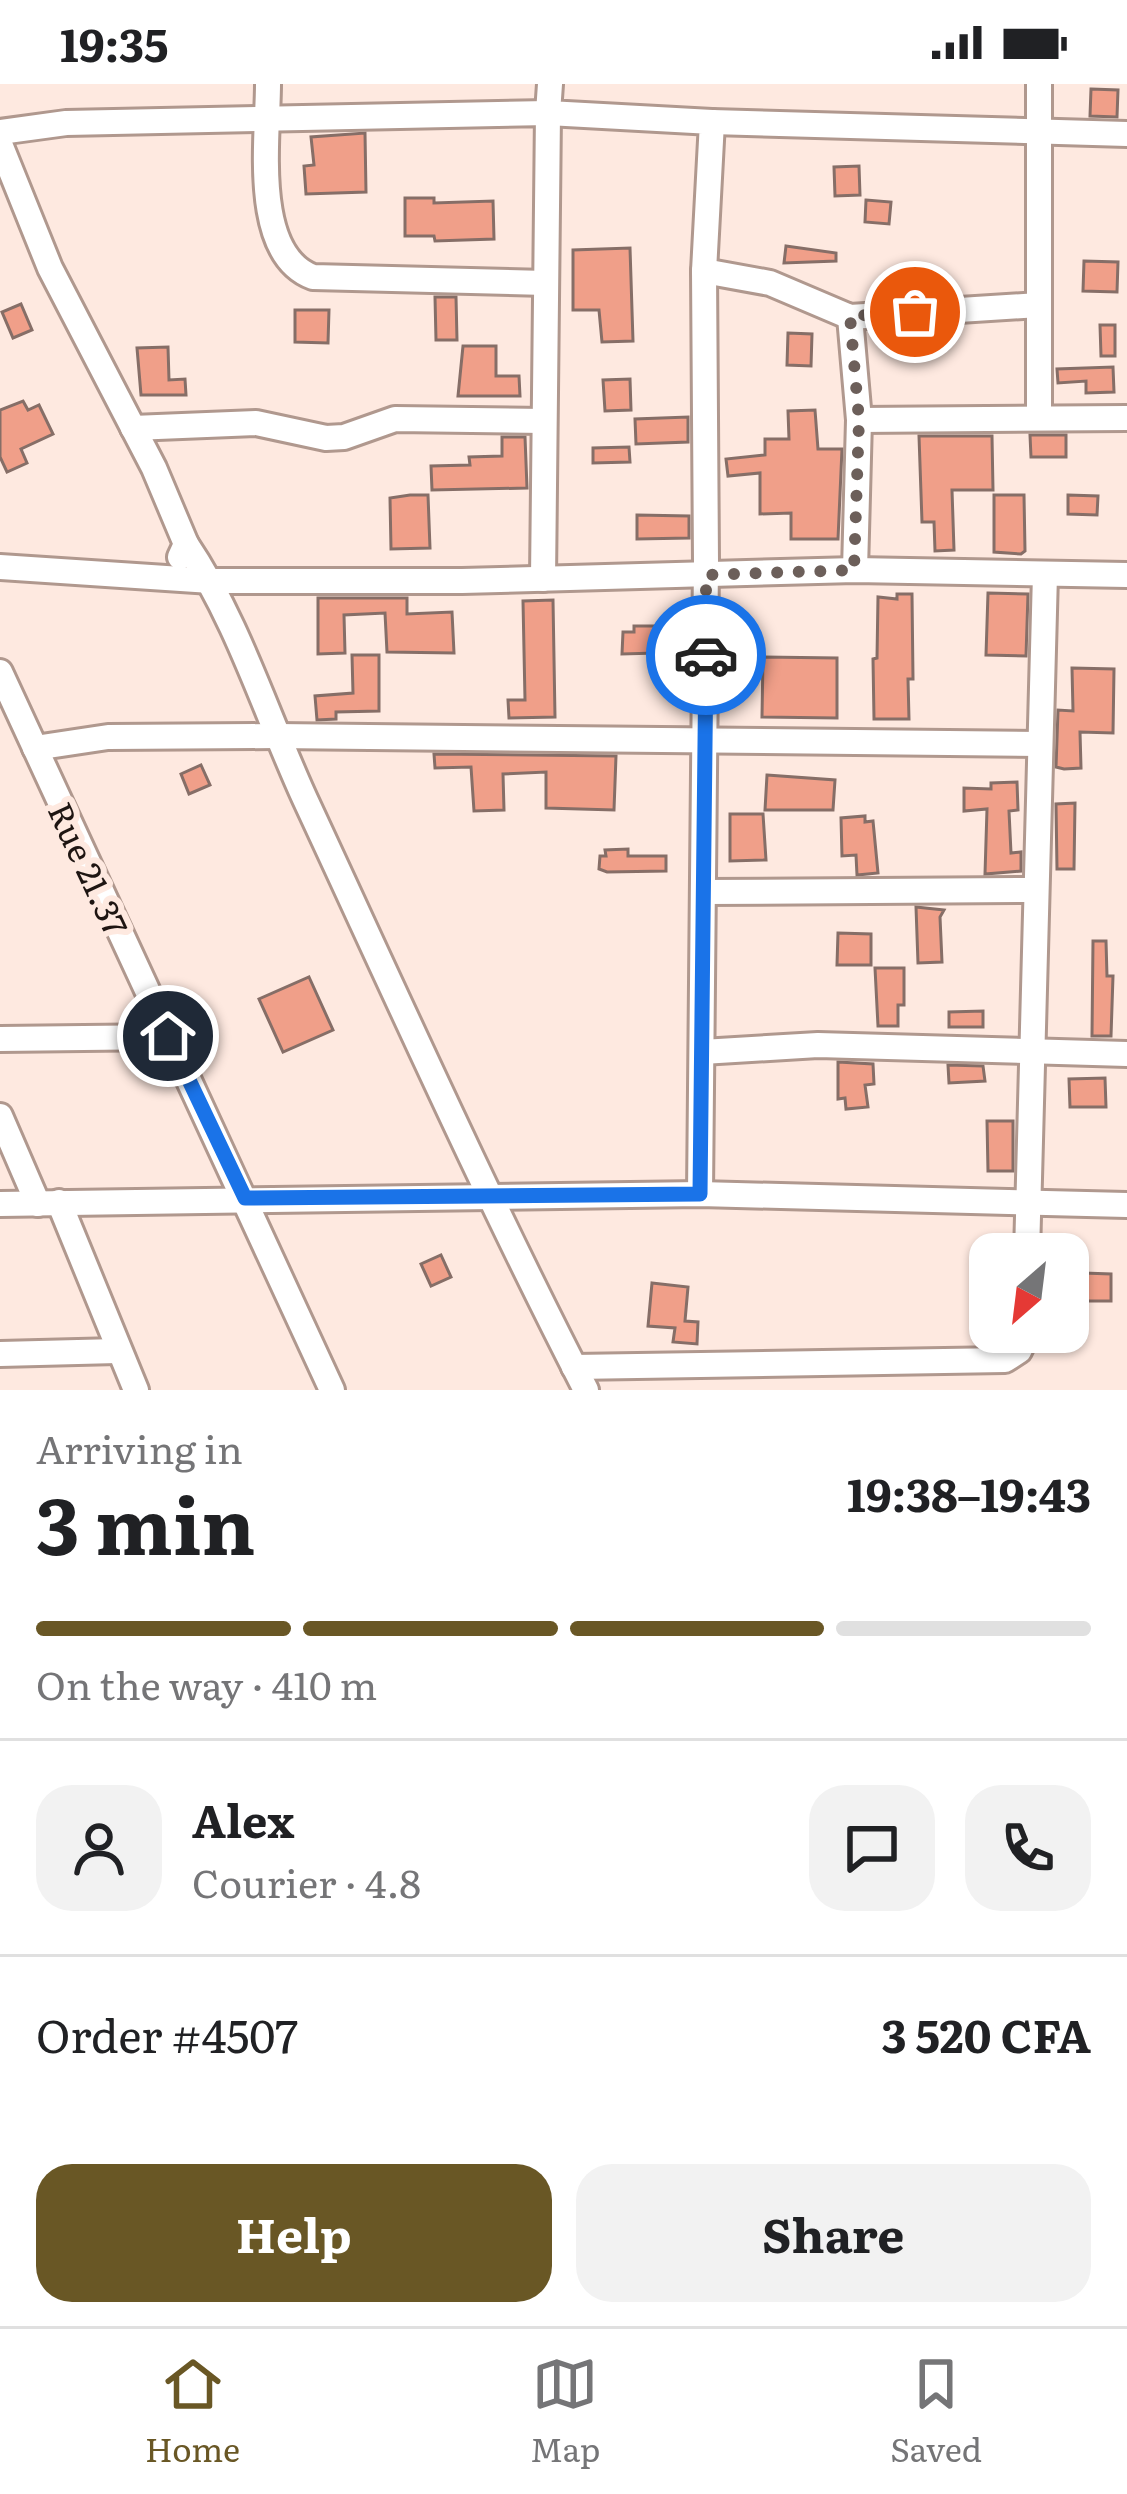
<!DOCTYPE html>
<meta charset="utf-8">
<style>
:root{--surface:#fff;--page:#f2f2f2;--text:#202124;--muted:#757577;--line:#e0e0e0;--accent:#695725}
body{margin:0;font-family:Literata,serif;background:var(--page);color:var(--text);height:100vh;display:flex;flex-direction:column;font-size:45px;white-space:nowrap}
*{box-sizing:border-box;margin:0}
p{font-size:39px;color:var(--muted)}
.icon{flex:none;width:66px;height:66px;fill:none;stroke:currentColor;stroke-width:2;stroke-linecap:round;stroke-linejoin:round}
.map{position:relative;height:1306px;overflow:hidden}
.panel{display:flex;flex-direction:column;background:var(--surface);flex:1}
.panel>*{flex:none}
.needle{width:78px;rotate:208deg}
.buttons{position:absolute;left:969px;top:1149px;display:grid;gap:24px}
.buttons a{display:grid;place-items:center;width:120px;height:120px;border-radius:24px;background:var(--surface);box-shadow:0 3px 9px #0004;font-size:60px}
.pin{position:absolute;display:grid;place-items:center;width:102px;height:102px;color:#fff;margin:-51px;border:6px solid #fff;border-radius:50%;box-shadow:0 3px 12px #0007}
.courier{position:absolute;display:grid;place-items:center;width:120px;height:120px;margin:-60px;border:9px solid #1a73e8;border-radius:50%;background:#fff;color:#222;box-shadow:0 3px 15px #0007}
.summary em{font-style:normal;font-weight:700}
.summary div{display:flex;flex-direction:column-reverse}
.summary{display:flex;align-items:center;justify-content:space-between;height:204px;padding:0 36px}
h1{font-size:78px;font-weight:700;line-height:90px}
.bar{display:grid;grid-template-columns:repeat(4,1fr);gap:18px 12px;align-content:center;height:144px;padding:0 36px}
.bar i{height:15px;border-radius:9px;background:var(--line)}
.bar .active{background:var(--accent)}
.bar p{grid-column:span 4}
.line{display:flex;align-items:center;gap:30px;padding:0 36px;border-top:3px solid var(--line)}
.line div{flex:1}
.round{display:grid;place-items:center;flex:none;width:126px;height:126px;border-radius:36px;background:var(--page)}
.action{display:flex;gap:24px;margin-top:auto;padding:24px 36px}
.action a{flex:1;height:138px;border-radius:36px;background:var(--accent);color:#fff;font-size:48px;font-weight:700;line-height:138px;text-align:center}
.action a+a{background:var(--page);color:var(--text)}
.status{display:flex;justify-content:space-between;align-items:center;height:84px;padding:0 60px;background:var(--surface);direction:ltr}
.status svg{height:33px;fill:currentColor}
.dock{display:flex;justify-content:space-around;align-items:center;height:168px;border-top:3px solid var(--line);background:var(--surface);font-size:33px;color:var(--muted)}
.dock a{display:grid;justify-items:center;gap:6px}
.dock .active{color:var(--accent)}
.map>svg:first-child{display:block}
</style>
<div class="status"><b>19:35</b><svg viewBox="0 0 49 12"><path d="M0 12V9h3v3zM5 12V6h3v6zM10 12V3h3v9zM15 12V0h3v12zM26 1h20v11H26zM47 4h2v5h-2z"/></svg></div>
<div class="map">
<svg width="1127" height="1306" viewBox="0 0 1127 1306">
<rect width="100%" height="100%" fill="#fee9e0"/>
<!-- building -->
<g fill="#f09f89" stroke="#866e67" stroke-width="3">
<path d="M 1091,5 L 1118,6 L 1117,33 L 1090,32 Z"/>
<path d="M 365,49 L 366,108 L 306,110 L 304,82 L 314,81 L 311,53 Z"/>
<path d="M 859,82 L 860,111 L 835,112 L 834,83 Z"/>
<path d="M 405,114 L 434,114 L 434,119 L 493,117 L 494,155 L 435,157 L 434,152 L 405,152 Z"/>
<path d="M 866,116 L 891,118 L 889,140 L 865,138 Z"/>
<path d="M 786,162 L 836,169 L 836,177 L 784,179 Z"/>
<path d="M 630,164 L 633,257 L 602,258 L 599,226 L 573,226 L 573,166 Z"/>
<path d="M 1084,177 L 1118,178 L 1117,208 L 1083,207 Z"/>
<path d="M 435,213 L 456,213 L 457,256 L 436,256 Z"/>
<path d="M 21,220 L 32,246 L 13,254 L 2,228 Z"/>
<path d="M 295,226 L 329,226 L 328,259 L 295,258 Z"/>
<path d="M 1100,241 L 1115,241 L 1115,272 L 1101,272 Z"/>
<path d="M 788,249 L 812,250 L 811,282 L 787,281 Z"/>
<path d="M 463,262 L 496,262 L 496,292 L 519,292 L 520,312 L 458,312 Z"/>
<path d="M 168,263 L 169,296 L 185,295 L 186,311 L 141,311 L 137,264 Z"/>
<path d="M 1113,283 L 1114,308 L 1086,309 L 1086,297 L 1058,299 L 1057,285 Z"/>
<path d="M 630,295 L 631,326 L 605,327 L 603,296 Z"/>
<path d="M 23,317 L 28,326 L 39,321 L 53,350 L 21,365 L 27,379 L 7,388 L 0,373 L 0,326 Z"/>
<path d="M 815,326 L 818,365 L 842,365 L 838,455 L 791,455 L 791,429 L 760,430 L 760,389 L 728,392 L 726,375 L 765,371 L 765,355 L 789,355 L 788,327 Z"/>
<path d="M 688,333 L 688,358 L 636,360 L 635,335 Z"/>
<path d="M 1030,351 L 1066,351 L 1066,373 L 1031,373 Z"/>
<path d="M 919,352 L 992,352 L 993,406 L 952,406 L 954,466 L 935,467 L 934,438 L 922,438 Z"/>
<path d="M 502,353 L 525,353 L 527,404 L 432,406 L 431,382 L 470,381 L 469,373 L 502,372 Z"/>
<path d="M 629,363 L 630,378 L 593,379 L 593,364 Z"/>
<path d="M 410,411 L 428,411 L 430,464 L 391,465 L 390,414 Z"/>
<path d="M 994,411 L 1024,411 L 1025,467 L 1021,470 L 994,468 Z"/>
<path d="M 1068,411 L 1098,412 L 1097,431 L 1068,430 Z"/>
<path d="M 637,431 L 689,432 L 689,454 L 637,455 Z"/>
<path d="M 988,509 L 1028,510 L 1026,572 L 986,571 Z"/>
<path d="M 897,510 L 912,510 L 913,595 L 908,595 L 909,635 L 874,635 L 873,575 L 877,574 L 878,513 L 897,515 Z"/>
<path d="M 318,514 L 407,514 L 407,530 L 452,528 L 454,569 L 387,568 L 385,529 L 344,531 L 345,569 L 318,570 Z"/>
<path d="M 553,516 L 555,633 L 509,634 L 508,616 L 525,616 L 523,517 Z"/>
<path d="M 634,542 L 655,542 L 656,569 L 622,570 L 623,548 L 634,548 Z"/>
<path d="M 352,571 L 379,571 L 379,627 L 336,628 L 336,635 L 317,636 L 315,612 L 353,609 Z"/>
<path d="M 763,573 L 837,574 L 837,634 L 762,633 Z"/>
<path d="M 1072,584 L 1114,585 L 1113,649 L 1080,648 L 1081,684 L 1064,685 L 1056,683 L 1058,626 L 1073,627 Z"/>
<path d="M 434,670 L 616,672 L 614,726 L 546,724 L 546,688 L 503,690 L 504,726 L 474,727 L 471,683 L 435,684 Z"/>
<path d="M 201,681 L 210,701 L 189,710 L 181,690 Z"/>
<path d="M 767,691 L 835,696 L 833,726 L 765,726 Z"/>
<path d="M 1017,698 L 1018,726 L 1009,727 L 1011,769 L 1021,768 L 1021,787 L 985,790 L 987,725 L 964,727 L 964,704 L 991,705 L 991,699 Z"/>
<path d="M 1075,719 L 1074,785 L 1057,785 L 1056,720 Z"/>
<path d="M 730,730 L 763,730 L 766,776 L 730,777 Z"/>
<path d="M 865,732 L 865,738 L 873,737 L 878,789 L 857,791 L 856,771 L 842,772 L 841,734 Z"/>
<path d="M 628,765 L 628,772 L 666,772 L 666,787 L 607,788 L 599,785 L 600,772 L 606,772 L 605,766 Z"/>
<path d="M 916,823 L 944,826 L 940,833 L 942,878 L 918,879 Z"/>
<path d="M 838,849 L 871,850 L 871,881 L 837,881 Z"/>
<path d="M 1093,857 L 1106,857 L 1107,892 L 1113,892 L 1111,952 L 1092,952 Z"/>
<path d="M 875,884 L 904,884 L 904,921 L 898,921 L 898,942 L 878,942 Z"/>
<path d="M 309,893 L 333,946 L 283,968 L 259,915 Z"/>
<path d="M 983,927 L 983,943 L 949,943 L 949,928 Z"/>
<path d="M 838,978 L 873,980 L 874,1000 L 865,1001 L 868,1023 L 846,1025 L 845,1014 L 838,1015 Z"/>
<path d="M 948,981 L 983,982 L 985,997 L 949,999 Z"/>
<path d="M 1105,994 L 1106,1023 L 1070,1023 L 1069,995 Z"/>
<path d="M 987,1037 L 1013,1037 L 1013,1087 L 988,1087 Z"/>
<path d="M 441,1171 L 451,1193 L 431,1202 L 421,1180 Z"/>
<path d="M 1083,1189 L 1111,1190 L 1111,1217 L 1082,1217 Z"/>
<path d="M 652,1199 L 688,1203 L 685,1237 L 698,1238 L 697,1260 L 673,1258 L 675,1244 L 648,1242 Z"/>
</g>
<g fill="none" stroke-linecap="round" stroke-linejoin="round">
<defs>
<g id="minor">
<path d="M 268,0 C 268,54 251,170 313,193 L 546,199"/>
<path d="M 550,0 L 548,29 L 712,38 L 704,187 L 706,478 L 700,1110"/>
<path d="M 712,38 L 1127,50"/>
<path d="M 0,48 L 66,39 L 548,29 L 543,495"/>
<path d="M 0,60 L 50,184 L 154,384 L 186,460 L 180,473"/>
<path d="M 704,187 L 770,199 L 850,233 L 1039,221"/>
<path d="M 850,233 L 859,336 L 855,486"/>
<path d="M 1039,334 L 1039,0"/>
<path d="M 859,336 L 1127,334"/>
<path d="M 133,344 L 256,339 L 326,354 L 344,353 L 395,335 L 544,337"/>
<path d="M 186,460 C 238,537 266,630 305,715 C 397,913 486,1112 586,1306"/>
<path d="M 0,483 L 211,497 L 462,497 L 855,486 L 1127,491"/>
<path d="M 0,588 L 332,1306"/>
<path d="M 35,664 L 108,653 L 276,652 L 1040,660"/>
<path d="M 703,808 L 1036,806"/>
<path d="M 0,955 L 168,953"/>
<path d="M 702,968 L 818,961 L 1127,970"/>
<path d="M 0,1032 L 38,1120"/>
<path d="M 59,1118 L 136,1306"/>
<path d="M 0,1120 L 700,1110 L 1127,1121"/>
<path d="M 1027,1170 L 1045,490"/>
<path d="M 0,1270 L 117,1267"/>
<path d="M 574,1283 L 1005,1276 L 1019,1267 L 1028,1248"/>
</g>
</defs>
<!-- minor casing -->
<use href="#minor" stroke="#b0988e" stroke-width="30"/>
<!-- minor -->
<use href="#minor" stroke="#fff" stroke-width="24"/>
</g>
<g fill="none" stroke-linecap="round" stroke-linejoin="round">
<!-- done -->
<path stroke="#6c5f5a" stroke-width="12" stroke-dasharray="0 21.6" d="M 706,571 L 706,491 L 854,486 L 859,336 L 850,232 L 915,228"/>
<!-- route -->
<path stroke="#1a73e8" stroke-width="15" d="M 168,952 L 245,1114 L 700,1110 L 706,571"/>
</g>
<g text-anchor="middle" dominant-baseline="central" stroke-width="12" stroke-linejoin="round" paint-order="stroke">
<!-- street labels -->
<g font-size="33" fill="#1e1512" stroke="#fee9e0">
<text transform="translate(90 784) rotate(65)">Rue 21.37</text>
</g>
</g>
</svg>
<div class="buttons">
<a><svg class="needle" viewBox="-14 -14 28 28"><path d="M0-13l5 13h-10z" fill="#e53935"/><path d="M0 13l5-13h-10z" fill="#757577"/></svg></a>
</div>
<div class="pin" style="left:915px;top:228px;background:#ea580c"><svg class="icon" aria-label="bag" viewBox="0 0 24 24"><path d="M5 8h14l-1 12H6zM9 8a3 3 0 0 1 6 0"/></svg></div>
<div class="pin" style="left:168px;top:952px;background:#1f2937"><svg class="icon" aria-label="home" viewBox="0 0 24 24"><path d="M3 11l9-7 9 7M6 9v11h12V9"/></svg></div>
<div class="courier" style="left:706px;top:571px"><svg class="icon" aria-label="car" viewBox="0 0 24 24"><path d="M5 17H2v-5l4-1 3-4h7l3 4 3 1v5h-3M9 17h6M6 11h13"/><circle cx="7" cy="17" r="2"/><circle cx="17" cy="17" r="2"/></svg></div>
</div>
<section class="panel">
<div class="summary"><div><h1>3 min</h1><p>Arriving in</p></div><em>19:38–19:43</em></div>
<div class="bar"><i class="active"></i><i class="active"></i><i class="active"></i><i></i><p>On the way · 410 m</p></div>
<div class="line" style="height:216px"><a class="round"><svg class="icon" aria-label="person" viewBox="0 0 24 24"><circle cx="12" cy="8" r="4"/><path d="M4 21q1-7 8-7t8 7"/></svg></a><div><b>Alex</b><p>Courier · 4.8</p></div><a class="round"><svg class="icon" aria-label="chat" viewBox="0 0 24 24"><path d="M4 5h16v11H9l-5 4z"/></svg></a><a class="round"><svg class="icon" aria-label="phone" viewBox="0 0 24 24"><path d="M5 4h4l2 5-3 2q2 4 5 5l2-3 5 2v4C11 20 4 13 5 4z"/></svg></a></div>
<div class="line" style="height:156px"><div>Order #4507</div><b>3 520 CFA</b></div>
<div class="action"><a>Help</a><a>Share</a></div>
</section>
<nav class="dock">
<a class="active"><svg class="icon" aria-label="home" viewBox="0 0 24 24"><path d="M3 11l9-7 9 7M6 9v11h12V9"/></svg>Home</a>
<a><svg class="icon" aria-label="map" viewBox="0 0 24 24"><path d="M3 6l6-2 6 2 6-2v14l-6 2-6-2-6 2zM9 4v14M15 6v14"/></svg>Map</a>
<a><svg class="icon" aria-label="saved" viewBox="0 0 24 24"><path d="M7 4h10v16l-5-4-5 4z"/></svg>Saved</a>
</nav>
